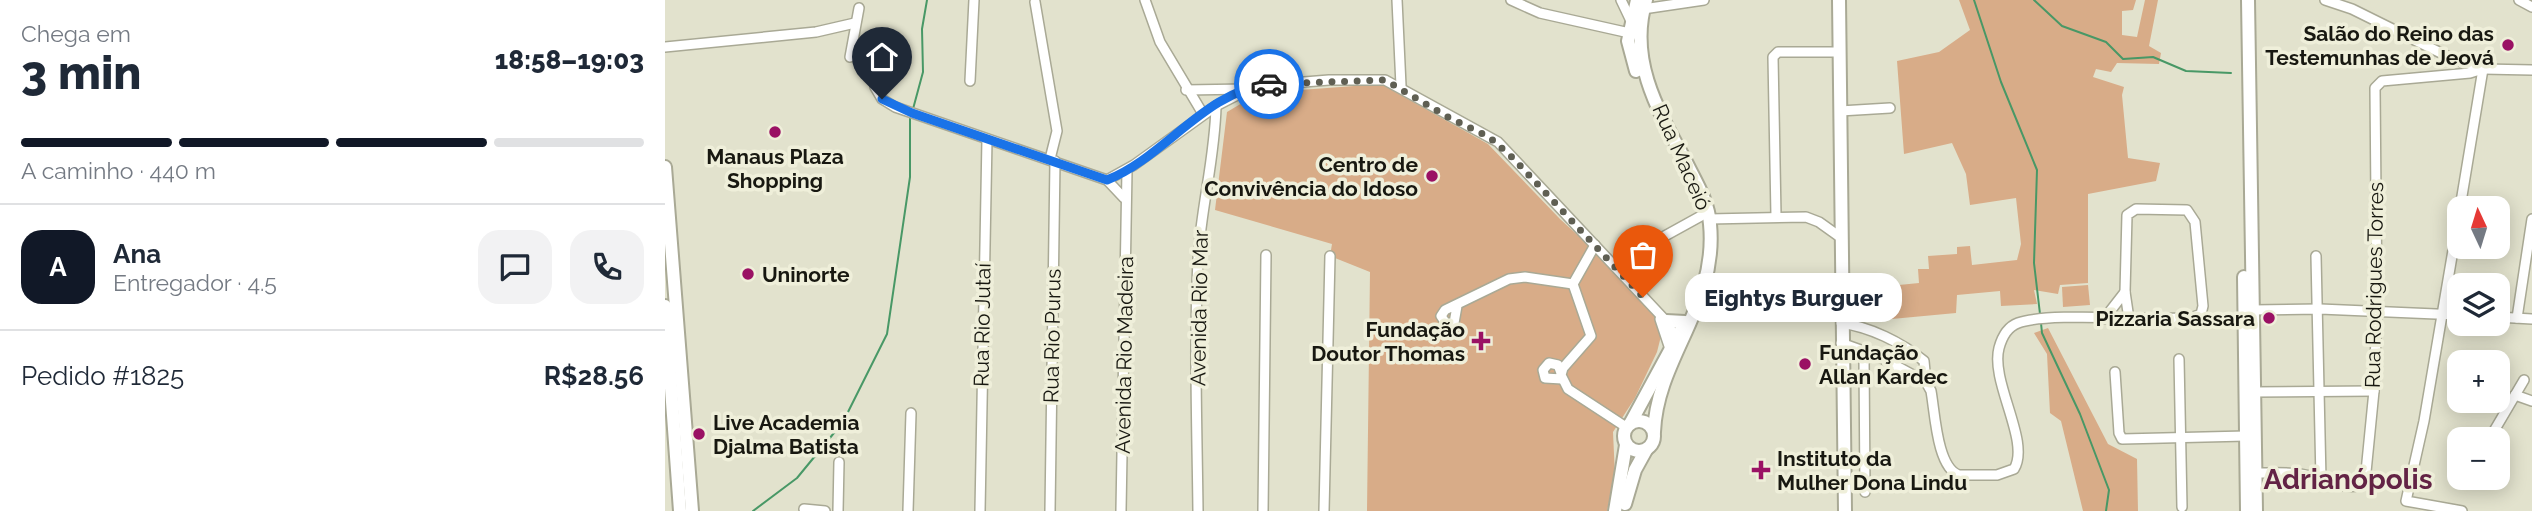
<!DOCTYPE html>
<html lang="pt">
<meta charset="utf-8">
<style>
:root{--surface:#fff;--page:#f2f2f3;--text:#1f2937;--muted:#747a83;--line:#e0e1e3;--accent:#111827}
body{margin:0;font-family:Raleway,sans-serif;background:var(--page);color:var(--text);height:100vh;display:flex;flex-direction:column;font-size:26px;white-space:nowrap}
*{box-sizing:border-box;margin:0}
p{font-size:23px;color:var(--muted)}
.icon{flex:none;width:38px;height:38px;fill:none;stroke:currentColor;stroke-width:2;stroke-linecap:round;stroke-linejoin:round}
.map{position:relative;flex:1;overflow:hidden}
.panel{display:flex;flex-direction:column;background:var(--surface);width:665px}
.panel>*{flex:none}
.needle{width:46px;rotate:356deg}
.fabs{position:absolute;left:1782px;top:196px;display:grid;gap:14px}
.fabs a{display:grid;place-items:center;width:63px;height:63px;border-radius:14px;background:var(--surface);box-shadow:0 4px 18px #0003;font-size:35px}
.pin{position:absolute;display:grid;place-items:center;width:60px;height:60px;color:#fff;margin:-72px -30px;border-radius:50% 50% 50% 0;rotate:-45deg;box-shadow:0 0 7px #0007}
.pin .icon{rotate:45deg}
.courier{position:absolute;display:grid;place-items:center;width:70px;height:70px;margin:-35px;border:5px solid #1a73e8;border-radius:50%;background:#fff;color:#222;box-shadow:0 2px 9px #0007}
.bubble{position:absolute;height:49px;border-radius:21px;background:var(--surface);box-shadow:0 4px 18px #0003;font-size:23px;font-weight:800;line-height:49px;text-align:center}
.headline em{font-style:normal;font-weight:800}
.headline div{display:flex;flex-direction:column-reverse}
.headline{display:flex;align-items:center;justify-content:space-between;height:119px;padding:0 21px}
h1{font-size:46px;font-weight:800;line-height:52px}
.bar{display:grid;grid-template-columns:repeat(4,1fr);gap:10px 7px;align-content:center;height:84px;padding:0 21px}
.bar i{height:9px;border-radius:5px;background:var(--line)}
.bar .selected{background:var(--accent)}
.bar p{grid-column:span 4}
.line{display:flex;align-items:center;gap:18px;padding:0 21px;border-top:2px solid var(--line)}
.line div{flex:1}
.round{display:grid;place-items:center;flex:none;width:74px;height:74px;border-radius:21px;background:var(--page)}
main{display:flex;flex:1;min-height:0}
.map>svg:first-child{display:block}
</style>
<main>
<section class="panel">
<div class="headline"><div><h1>3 min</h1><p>Chega em</p></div><em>18:58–19:03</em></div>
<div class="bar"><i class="selected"></i><i class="selected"></i><i class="selected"></i><i></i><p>A caminho · 440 m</p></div>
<div class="line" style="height:126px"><b class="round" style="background:var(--accent);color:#fff">A</b><div><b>Ana</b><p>Entregador · 4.5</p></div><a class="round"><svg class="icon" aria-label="chat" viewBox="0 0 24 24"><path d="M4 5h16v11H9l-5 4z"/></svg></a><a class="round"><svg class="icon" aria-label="phone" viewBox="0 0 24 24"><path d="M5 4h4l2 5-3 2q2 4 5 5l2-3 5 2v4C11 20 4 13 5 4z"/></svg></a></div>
<div class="line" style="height:91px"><div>Pedido #1825</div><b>R$28.56</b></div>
</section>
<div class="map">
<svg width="1867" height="511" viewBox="0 0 1867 511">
<rect width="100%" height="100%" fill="#e2e2cd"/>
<!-- green -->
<g fill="#d8ac88">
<path d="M 1294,0 L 1471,0 L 1468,10 L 1457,11 L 1457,35 L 1472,37 L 1480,0 L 1493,0 L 1484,46 L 1496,53 L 1494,64 L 1452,63 L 1446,72 L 1431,69 L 1428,77 L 1459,87 L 1457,95 L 1463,158 L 1495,163 L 1491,181 L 1423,194 L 1423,283 L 1395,285 L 1393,294 L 1369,290 L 1372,304 L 1336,306 L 1335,291 L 1292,295 L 1291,313 L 1216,320 C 1216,307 1223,299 1224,286 L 1254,283 L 1253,269 L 1264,269 L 1263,256 L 1292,254 L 1292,247 L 1305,246 L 1307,265 L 1352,260 L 1356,244 L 1351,198 L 1305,205 L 1301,174 L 1287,143 L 1239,154 L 1232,61 L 1274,52 L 1305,30 Z"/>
<path d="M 716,84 L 823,144 L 895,219 L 954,273 L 991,317 L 996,336 L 992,352 L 970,398 L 948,432 L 950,476 L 942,511 L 702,511 L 705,272 L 665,256 L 667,244 L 550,210 L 562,112 L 594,93 Z"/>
<path d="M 1423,285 L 1425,305 L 1398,307 L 1397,287 Z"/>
<path d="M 1383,328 L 1443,444 L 1472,459 L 1473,511 L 1418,511 L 1396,421 L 1385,413 L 1382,354 L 1369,333 Z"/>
</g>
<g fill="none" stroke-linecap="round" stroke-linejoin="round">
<!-- stream -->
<g stroke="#489866" stroke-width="2">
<path d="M 1309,0 L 1336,82 L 1372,170 L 1369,263 L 1375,314"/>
<path d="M 1369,0 L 1397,26 L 1441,42 L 1458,59 L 1488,57 L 1521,71 L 1566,73"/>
<path d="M 248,109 L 258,72 L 257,29 L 262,0"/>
<path d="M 1376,323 L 1377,333 L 1415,414 L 1444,490 L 1441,511"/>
<path d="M 88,511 L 132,478 L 178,422 L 222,334 L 245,177 L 245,118"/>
</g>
<defs>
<g id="minor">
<path d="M 480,0 L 495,42 L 538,114"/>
<path d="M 732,0 L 736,86"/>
<path d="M 846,0 L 875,13 L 969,34"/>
<path d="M 956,0 L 966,21"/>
<path d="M 1660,0 L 1687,9 L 1788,59 L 1818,69 L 1867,70"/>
<path d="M 1854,0 L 1867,7"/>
<path d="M 370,2 L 392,131 L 385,159"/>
<path d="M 978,9 L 1039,0"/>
<path d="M 0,47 L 151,32 L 190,23"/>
<path d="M 185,57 L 194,8"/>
<path d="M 305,81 L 309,0"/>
<path d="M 210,87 L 217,99 L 230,107 L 442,180 L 459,198"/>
<path d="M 521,90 L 581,89"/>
<path d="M 1175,111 L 1225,108"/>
<path d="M 442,180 L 469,165 L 551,106 L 590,86 L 664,80 L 720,80 L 833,142 L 1001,321 L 1012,341"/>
<path d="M 1795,208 L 1818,69"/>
<path d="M 1794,215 L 1759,421 L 1741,501 L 1797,511"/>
<path d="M 1111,216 L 1108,57 L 1113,52 L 1174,52"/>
<path d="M 1044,219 L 1141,217 L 1154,222 L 1175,237"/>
<path d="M 930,245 L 908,284 L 926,336 L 898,368 L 896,375 L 903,389 L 961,427"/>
<path d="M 1651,256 L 1656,480"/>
<path d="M 949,264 L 1036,216"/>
<path d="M 792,306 L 789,323 L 782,325 L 776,316 L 780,310 L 844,279 L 860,277 L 908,284"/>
<path d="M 1588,310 L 1655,309 L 1794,315"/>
<path d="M 1832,317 L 1867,319"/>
<path d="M 1852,318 L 1867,219"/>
<path d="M 995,319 L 1005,349"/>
<path d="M 1439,319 L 1460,292"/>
<path d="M 1176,323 C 1205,327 1236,342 1259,361 L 1261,382 L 1266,391 C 1270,413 1272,468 1294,475 L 1332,475 L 1349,469 C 1366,442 1325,382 1334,348 C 1337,337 1342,327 1353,323 C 1379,313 1466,319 1499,318 C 1511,318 1525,320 1536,314 L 1538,306 L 1530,222 L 1522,210 L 1471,209 L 1462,215 L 1460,292 L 1464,319"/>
<path d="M 1176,343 L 1204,353"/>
<path d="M 1514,359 L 1517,507"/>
<path d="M 1450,372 L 1454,433 L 1457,439 L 1581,436"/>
<path d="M 896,373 L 893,365 L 884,363 L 878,370 L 880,378 L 897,379"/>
<path d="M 1588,392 L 1709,391"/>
<path d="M 1850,395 L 1867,401"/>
<path d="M 1829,431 L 1859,380"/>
<path d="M 1591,473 C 1605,473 1621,472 1635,474 C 1653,476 1684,495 1700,482 L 1709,391 L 1712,310 L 1710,88 L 1717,81 L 1805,73 L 1818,69"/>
<path d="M 1200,492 L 1199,358 L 1204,353 L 1211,355 L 1261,382"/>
<path d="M 139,509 L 160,511"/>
<path d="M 173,511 L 174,462"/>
<path d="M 243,511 L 246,413"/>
<path d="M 315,511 L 322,139"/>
<path d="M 385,511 L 390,161"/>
<path d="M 456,511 L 462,170"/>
<path d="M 533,511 C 532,427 529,343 533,259 C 536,207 550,158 551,106"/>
<path d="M 598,511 L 601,255"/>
<path d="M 659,511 L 665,256"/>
</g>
<g id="major">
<path d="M 981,0 C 963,59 992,109 1020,160 C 1030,181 1043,200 1045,224 C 1053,307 992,357 989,432"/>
<path d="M 1174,0 L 1180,511"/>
<path d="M 1583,0 L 1591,511"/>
<path d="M 971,71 L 963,41 L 972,0"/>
<path d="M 0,167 L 27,511"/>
<path d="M 1579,277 L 1582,511"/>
<path d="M 0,306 L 15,511"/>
<path d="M 1001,321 L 1020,322"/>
<circle cx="974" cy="436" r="15"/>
<path d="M 965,424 L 1016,330"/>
<path d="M 960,504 L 970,470 L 981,450"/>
<path d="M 950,511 L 961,445"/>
</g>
</defs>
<!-- minor casing -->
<use href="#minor" stroke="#a9a995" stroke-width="12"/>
<!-- major casing -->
<use href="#major" stroke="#a9a995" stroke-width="16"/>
<!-- minor -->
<use href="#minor" stroke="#fff" stroke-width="9"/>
<!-- major -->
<use href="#major" stroke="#fff" stroke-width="12"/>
</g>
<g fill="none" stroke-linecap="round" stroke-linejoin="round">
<!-- done -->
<path stroke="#5f5f53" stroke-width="7" stroke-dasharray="0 12.6" d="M 604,84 L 720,80 L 783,117 L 824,137 L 848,158 L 978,297"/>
<!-- route -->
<path stroke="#1a73e8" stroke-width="9" d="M 217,99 L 247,113 L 442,180 C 499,158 540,91 604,84"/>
</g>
<!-- markers -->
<g fill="#9a1164" stroke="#efefda" stroke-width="2.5">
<circle cx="1843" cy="45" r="7"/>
<circle cx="110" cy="132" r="7"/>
<circle cx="767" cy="176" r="7"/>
<circle cx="83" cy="274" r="7"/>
<circle cx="1604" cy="318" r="7"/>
<path d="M812.5 330.5h7v7h7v7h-7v7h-7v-7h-7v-7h7z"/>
<circle cx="1140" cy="364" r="7"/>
<circle cx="34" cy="434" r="7"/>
<path d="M1092.5 459.5h7v7h7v7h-7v7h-7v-7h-7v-7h7z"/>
</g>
<g text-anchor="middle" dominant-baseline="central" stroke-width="7" stroke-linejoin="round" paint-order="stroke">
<!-- poi labels -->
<g font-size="21" font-weight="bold" fill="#181811" stroke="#efefda" text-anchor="end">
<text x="1829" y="33">Salão do Reino das<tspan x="1829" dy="24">Testemunhas de Jeová</tspan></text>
<text x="110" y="156" text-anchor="middle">Manaus Plaza<tspan x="110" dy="24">Shopping</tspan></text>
<text x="753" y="164">Centro de<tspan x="753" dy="24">Convivência do Idoso</tspan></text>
<text x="97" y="274" text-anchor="start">Uninorte</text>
<text x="1590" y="318">Pizzaria Sassara</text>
<text x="800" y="329">Fundação<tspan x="800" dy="24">Doutor Thomas</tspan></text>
<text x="1154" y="352" text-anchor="start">Fundação<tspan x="1154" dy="24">Allan Kardec</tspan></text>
<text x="48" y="422" text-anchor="start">Live Academia<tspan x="48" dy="24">Djalma Batista</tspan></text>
<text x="1112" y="458" text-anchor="start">Instituto da<tspan x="1112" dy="24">Mulher Dona Lindu</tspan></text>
</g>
<!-- street labels -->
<g font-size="21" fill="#181811" stroke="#efefda">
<text transform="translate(1017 157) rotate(66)">Rua Maceió</text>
<text transform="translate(1709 285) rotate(-89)">Rua Rodrigues Torres</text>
<text transform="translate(534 308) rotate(-89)">Avenida Rio Mar</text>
<text transform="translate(317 325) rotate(-89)">Rua Rio Jutaí</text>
<text transform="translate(387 336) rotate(-89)">Rua Rio Purus</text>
<text transform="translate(459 355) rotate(-89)">Avenida Rio Madeira</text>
</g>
<!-- district labels -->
<g font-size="28" font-weight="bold" fill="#632345" stroke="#efefda">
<text x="1683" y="479">Adrianópolis</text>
</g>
</g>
</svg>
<div class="fabs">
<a><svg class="needle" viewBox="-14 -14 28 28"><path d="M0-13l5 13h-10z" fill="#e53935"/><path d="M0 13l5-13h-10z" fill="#747a83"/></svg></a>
<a><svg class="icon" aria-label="layers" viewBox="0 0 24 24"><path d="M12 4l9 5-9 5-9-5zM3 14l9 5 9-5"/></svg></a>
<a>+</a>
<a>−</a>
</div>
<div class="pin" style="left:978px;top:297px;background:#ea580c"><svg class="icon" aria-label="bag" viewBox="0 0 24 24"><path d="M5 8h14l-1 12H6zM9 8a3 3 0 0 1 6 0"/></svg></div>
<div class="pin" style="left:217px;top:99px;background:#1f2937"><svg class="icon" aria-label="home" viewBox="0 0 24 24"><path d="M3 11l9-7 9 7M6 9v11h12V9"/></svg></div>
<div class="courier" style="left:604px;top:84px"><svg class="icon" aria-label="car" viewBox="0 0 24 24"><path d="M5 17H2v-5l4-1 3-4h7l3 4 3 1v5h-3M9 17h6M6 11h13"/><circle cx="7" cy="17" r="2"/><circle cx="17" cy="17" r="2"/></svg></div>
<div class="bubble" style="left:1020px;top:273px;width:217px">Eightys Burguer</div>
</div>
</main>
